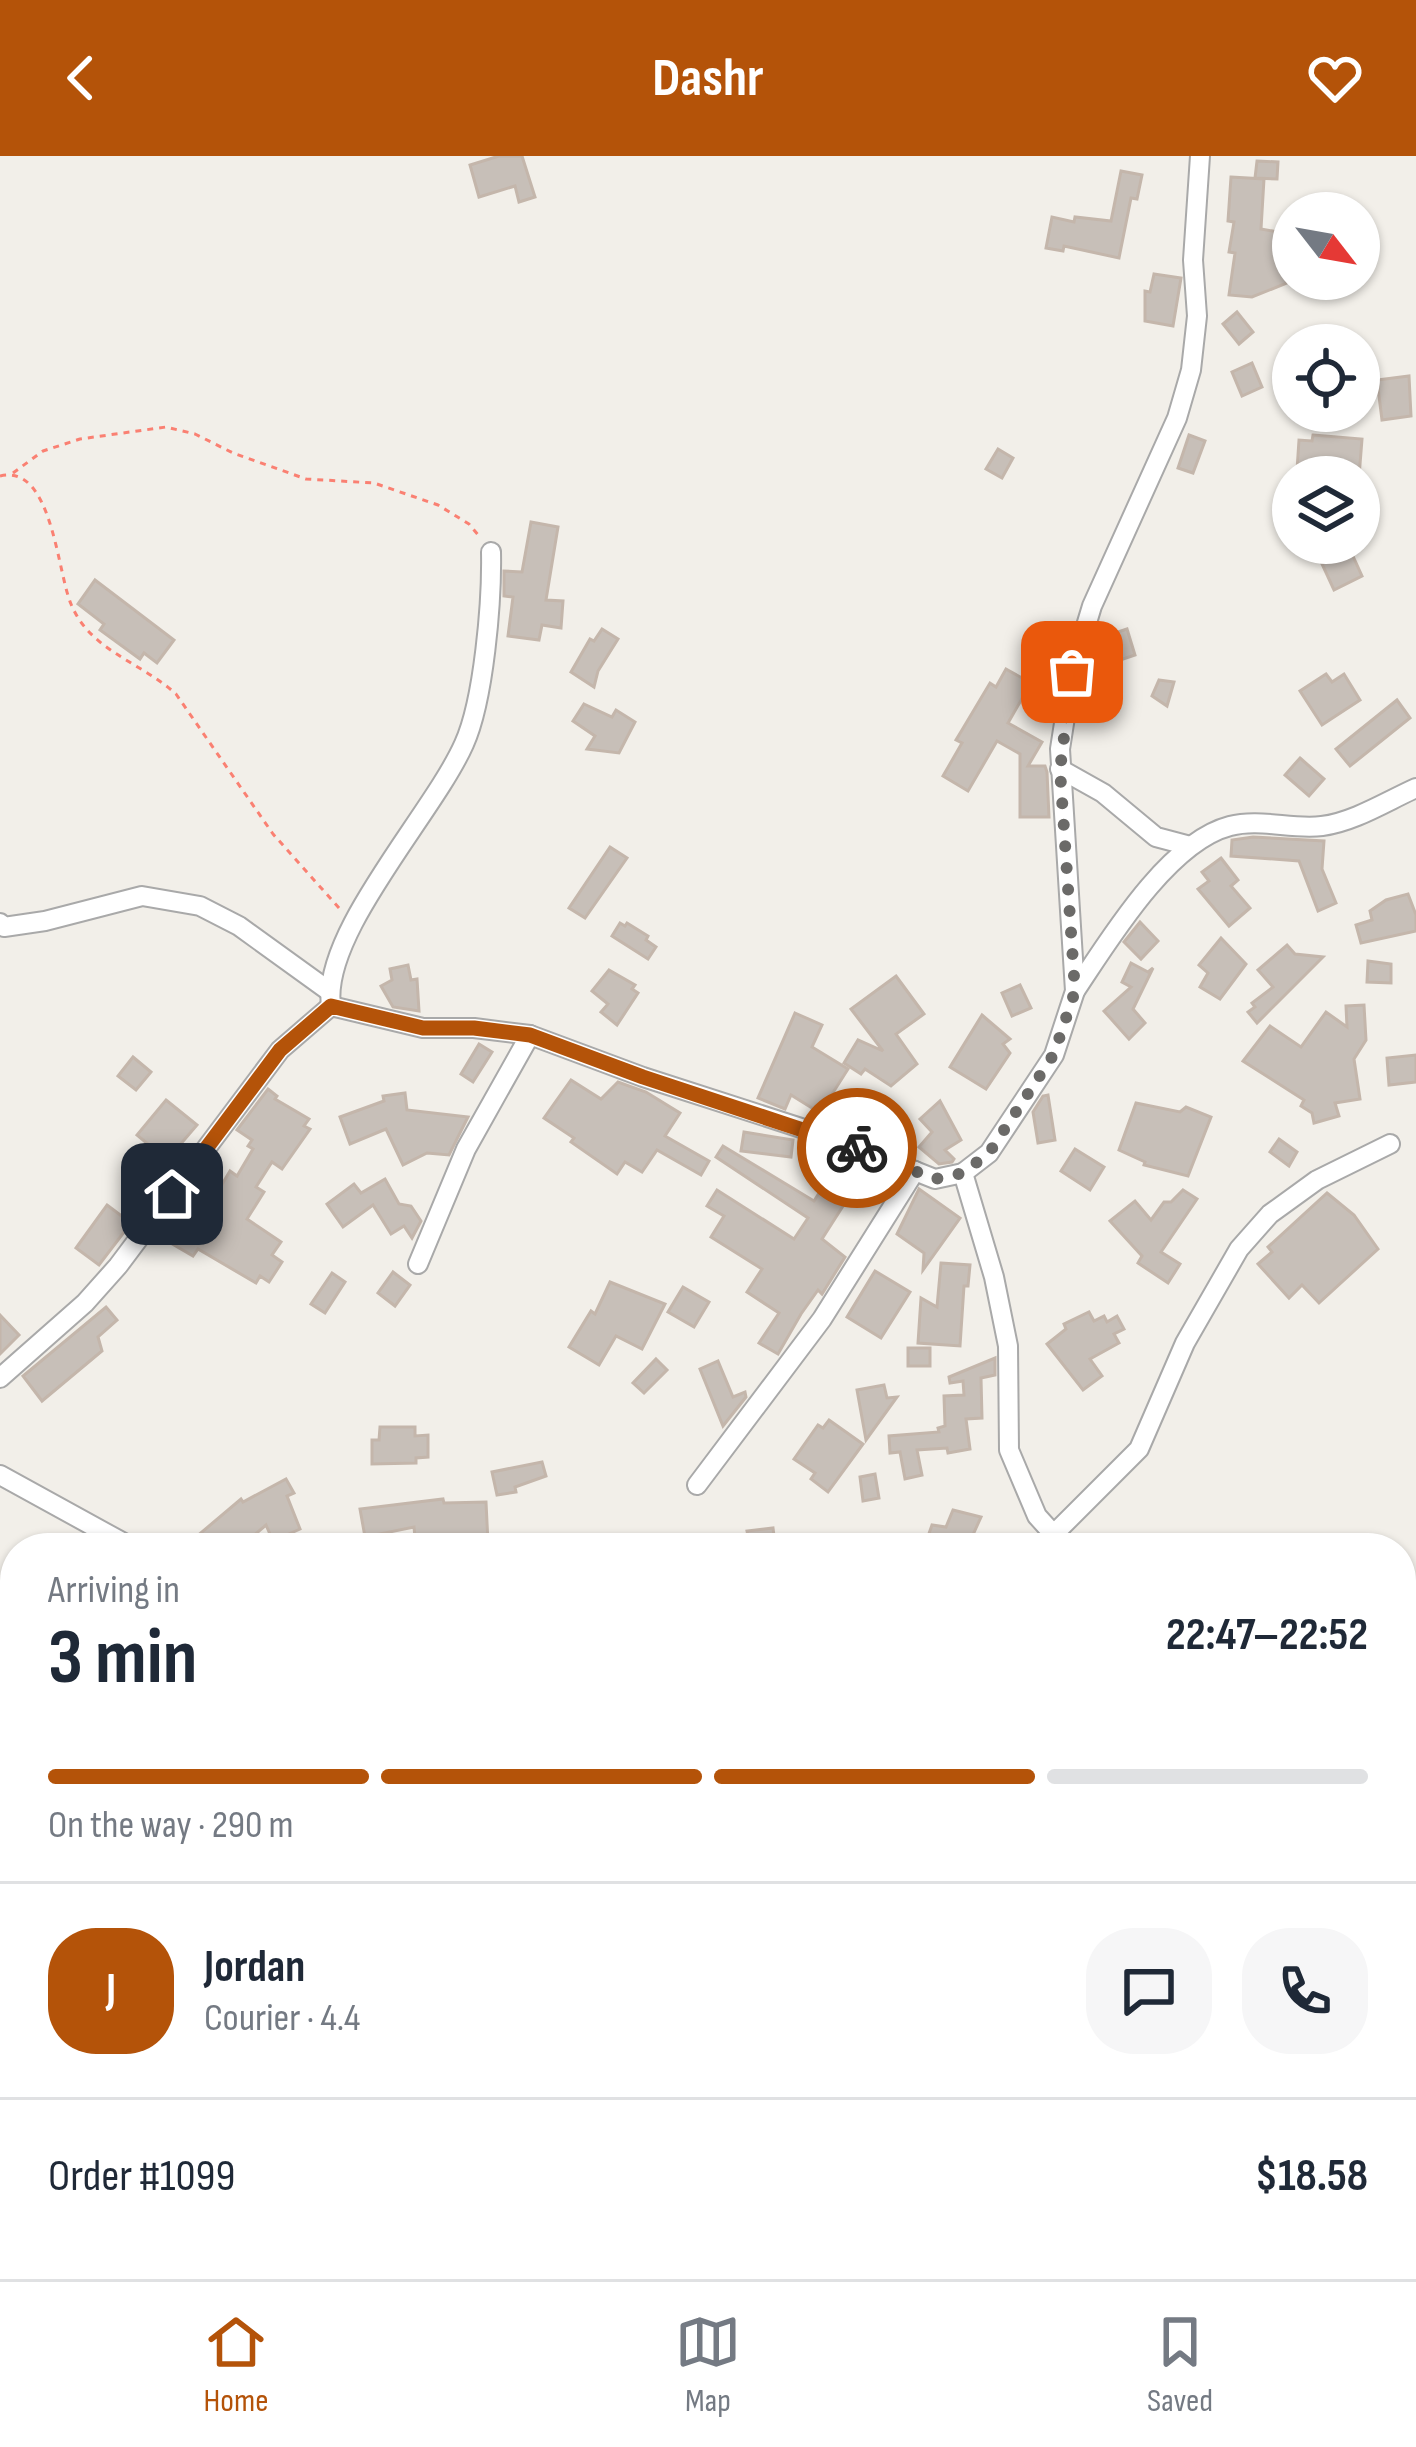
<!DOCTYPE html>
<meta charset="utf-8">
<style>
:root{--surface:#fff;--page:#f6f6f7;--text:#1f2937;--muted:#747a83;--line:#e0e1e3;--accent:#b45309}
body{margin:0;font-family:"Sofia Sans Condensed",sans-serif;background:var(--page);color:var(--text);height:100vh;display:flex;flex-direction:column;font-size:45px;white-space:nowrap}
*{box-sizing:border-box;margin:0}
p{font-size:39px;color:var(--muted)}
.icon{flex:none;width:66px;height:66px;fill:none;stroke:currentColor;stroke-width:2;stroke-linecap:round;stroke-linejoin:round}
.map{position:relative;flex:1;overflow:hidden}
.side{position:absolute;left:0px;top:1377px;width:1416px;height:747px;display:flex;flex-direction:column;background:var(--surface);border-radius:48px 48px 0 0;box-shadow:0 3px 9px #0004}
.side>*{flex:none}
.needle{width:78px;rotate:121deg}
.tools{position:absolute;left:1272px;top:36px;display:grid;gap:24px}
.tools a{display:grid;place-items:center;width:108px;height:108px;border-radius:50%;background:var(--surface);box-shadow:0 3px 9px #0004;font-size:60px}
.pin{position:absolute;display:grid;place-items:center;width:102px;height:102px;color:#fff;margin:-51px;border-radius:24px;box-shadow:0 6px 18px #0006}
.courier{position:absolute;display:grid;place-items:center;width:120px;height:120px;margin:-60px;border:9px solid #b45309;border-radius:50%;background:#fff;color:#222;box-shadow:0 3px 15px #0007}
.summary em{font-style:normal;font-weight:700}
.summary div{display:flex;flex-direction:column-reverse}
.summary{display:flex;align-items:center;justify-content:space-between;height:204px;padding:0 48px}
h1{font-size:78px;font-weight:700;line-height:90px}
.bar{display:grid;grid-template-columns:repeat(4,1fr);gap:18px 12px;align-content:center;height:144px;padding:0 48px}
.bar i{height:15px;border-radius:9px;background:var(--line)}
.bar .current{background:var(--accent)}
.bar p{grid-column:span 4}
.line{display:flex;align-items:center;gap:30px;padding:0 48px;border-top:3px solid var(--line)}
.line div{flex:1}
.round{display:grid;place-items:center;flex:none;width:126px;height:126px;border-radius:48px;background:var(--page)}
header{display:flex;justify-content:space-between;align-items:center;height:156px;padding:0 48px;background:var(--accent);color:#fff;font-size:54px;font-weight:700}
.tab-bar{display:flex;justify-content:space-around;align-items:center;height:168px;border-top:3px solid var(--line);background:var(--surface);font-size:33px;color:var(--muted)}
.tab-bar a{display:grid;justify-items:center;gap:6px}
.tab-bar .current{color:var(--accent)}
.map>svg:first-child{display:block}
</style>
<header><svg class="icon" aria-label="back" viewBox="0 0 24 24"><path d="M15 5l-7 7 7 7"/></svg>Dashr<svg class="icon" aria-label="heart" viewBox="0 0 24 24"><path d="M12 20l-8-8c-3-5 5-10 8-4 3-6 11-1 8 4z"/></svg></header>
<div class="map">
<svg width="1416" height="2123" viewBox="0 0 1416 2123">
<rect width="100%" height="100%" fill="#f2efe9"/>
<!-- building -->
<g fill="#c7bfb8" stroke="#c4b6ab" stroke-width="3">
<path d="M 499,0 L 522,0 L 535,41 L 519,46 L 515,30 L 479,41 L 470,9 Z"/>
<path d="M 1257,5 L 1278,6 L 1277,23 L 1255,22 Z"/>
<path d="M 1121,15 L 1142,19 L 1137,43 L 1131,42 L 1119,102 L 1064,90 L 1063,95 L 1046,92 L 1052,61 L 1074,66 L 1075,61 L 1111,65 Z"/>
<path d="M 1231,21 L 1264,23 L 1261,73 L 1284,77 L 1279,108 L 1287,127 L 1252,141 L 1229,139 L 1235,97 L 1229,96 L 1234,66 L 1228,65 Z"/>
<path d="M 1154,118 L 1181,122 L 1173,170 L 1145,165 L 1145,135 L 1150,136 Z"/>
<path d="M 1237,156 L 1253,176 L 1239,188 L 1223,168 Z"/>
<path d="M 1252,207 L 1262,231 L 1242,240 L 1232,216 Z"/>
<path d="M 1409,220 L 1411,260 L 1382,264 L 1377,224 Z"/>
<path d="M 1189,279 L 1205,285 L 1193,317 L 1178,312 Z"/>
<path d="M 1313,279 L 1362,283 L 1359,321 L 1314,321 L 1314,315 L 1297,314 L 1299,284 L 1312,285 Z"/>
<path d="M 998,293 L 1013,302 L 1002,322 L 986,313 Z"/>
<path d="M 531,366 L 558,371 L 546,444 L 563,445 L 561,472 L 542,469 L 539,484 L 508,480 L 513,441 L 504,440 L 504,415 L 522,416 Z"/>
<path d="M 1332,387 L 1347,387 L 1362,420 L 1334,434 L 1316,395 Z"/>
<path d="M 95,424 L 174,484 L 157,507 L 144,497 L 140,503 L 100,474 L 104,468 L 78,448 Z"/>
<path d="M 602,473 L 618,483 L 598,515 L 594,531 L 571,516 L 590,483 L 594,485 Z"/>
<path d="M 1127,473 L 1135,499 L 1114,506 L 1106,480 Z"/>
<path d="M 1006,513 L 1031,527 L 1008,567 L 1042,586 L 1028,610 L 1045,610 L 1047,616 L 1049,661 L 1020,661 L 1020,598 L 997,585 L 968,635 L 943,620 L 962,587 L 956,584 L 962,574 L 990,527 L 996,531 Z"/>
<path d="M 1326,518 L 1332,526 L 1344,518 L 1360,544 L 1322,569 L 1300,535 Z"/>
<path d="M 1159,524 L 1174,526 L 1167,550 L 1152,540 Z"/>
<path d="M 1397,544 L 1410,562 L 1350,610 L 1336,593 Z"/>
<path d="M 584,548 L 612,561 L 616,554 L 635,566 L 619,597 L 587,593 L 595,580 L 573,565 Z"/>
<path d="M 1300,602 L 1324,623 L 1309,640 L 1285,619 Z"/>
<path d="M 1253,681 L 1324,685 L 1322,713 L 1336,747 L 1318,755 L 1299,705 L 1231,700 L 1232,684 Z"/>
<path d="M 610,691 L 627,702 L 585,762 L 569,752 Z"/>
<path d="M 1221,702 L 1238,724 L 1231,730 L 1250,752 L 1229,770 L 1198,733 L 1209,725 L 1202,716 Z"/>
<path d="M 1408,738 L 1416,759 L 1416,775 L 1361,787 L 1356,769 L 1372,764 L 1370,755 L 1386,744 Z"/>
<path d="M 1140,766 L 1158,785 L 1141,803 L 1124,786 Z"/>
<path d="M 620,767 L 625,770 L 627,767 L 648,780 L 646,784 L 656,791 L 648,803 L 612,780 Z"/>
<path d="M 1221,782 L 1246,808 L 1220,843 L 1200,831 L 1208,817 L 1199,809 Z"/>
<path d="M 1287,789 L 1295,798 L 1323,801 L 1257,867 L 1248,856 L 1255,851 L 1252,847 L 1273,831 L 1258,814 Z"/>
<path d="M 1368,805 L 1391,808 L 1391,827 L 1367,826 Z"/>
<path d="M 1131,807 L 1148,816 L 1153,812 L 1133,853 L 1145,867 L 1129,883 L 1104,855 L 1131,831 L 1122,826 Z"/>
<path d="M 408,809 L 411,824 L 417,823 L 419,855 L 393,851 L 381,830 L 392,824 L 390,813 Z"/>
<path d="M 609,814 L 635,829 L 632,833 L 638,837 L 617,869 L 601,856 L 608,848 L 592,835 Z"/>
<path d="M 896,820 L 924,858 L 896,878 L 917,908 L 891,930 L 865,913 L 861,918 L 844,907 L 858,884 L 883,895 L 851,853 Z"/>
<path d="M 1020,829 L 1031,852 L 1012,860 L 1002,837 Z"/>
<path d="M 1364,849 L 1366,884 L 1354,903 L 1360,943 L 1335,947 L 1339,960 L 1314,967 L 1312,957 L 1301,950 L 1304,944 L 1243,905 L 1270,870 L 1301,891 L 1326,856 L 1347,871 L 1346,850 Z"/>
<path d="M 795,857 L 822,869 L 812,891 L 848,913 L 820,957 L 791,939 L 785,953 L 758,942 Z"/>
<path d="M 982,859 L 1010,883 L 1003,888 L 1010,897 L 986,933 L 950,911 Z"/>
<path d="M 479,888 L 492,896 L 473,926 L 461,918 Z"/>
<path d="M 1416,899 L 1416,926 L 1389,929 L 1387,902 Z"/>
<path d="M 133,901 L 151,916 L 136,934 L 118,920 Z"/>
<path d="M 571,924 L 601,943 L 618,926 L 646,936 L 680,957 L 665,980 L 709,1005 L 701,1019 L 657,994 L 642,1016 L 625,1006 L 617,1018 L 571,986 L 574,982 L 544,962 Z"/>
<path d="M 268,933 L 277,940 L 275,943 L 309,963 L 304,970 L 310,973 L 282,1013 L 272,1006 L 256,1031 L 264,1036 L 247,1063 L 281,1086 L 272,1099 L 282,1106 L 269,1126 L 260,1120 L 256,1127 L 198,1093 L 193,1100 L 169,1086 L 179,1073 L 185,1078 L 201,1054 L 205,1057 L 230,1015 L 237,1020 L 253,993 L 248,990 L 252,984 L 237,974 Z"/>
<path d="M 405,937 L 407,954 L 468,961 L 449,999 L 427,997 L 403,1009 L 386,973 L 350,988 L 340,961 L 384,945 L 383,940 Z"/>
<path d="M 1048,939 L 1055,984 L 1038,987 L 1033,956 L 1043,940 Z"/>
<path d="M 166,944 L 197,969 L 167,1004 L 137,979 Z"/>
<path d="M 940,945 L 961,984 L 945,994 L 954,1003 L 952,1006 L 939,1008 L 919,991 L 932,976 L 920,963 Z"/>
<path d="M 1136,947 L 1180,956 L 1186,951 L 1211,961 L 1188,1020 L 1144,1009 L 1145,1006 L 1119,994 Z"/>
<path d="M 744,976 L 793,984 L 791,1001 L 741,995 Z"/>
<path d="M 1279,983 L 1297,996 L 1289,1010 L 1270,996 Z"/>
<path d="M 723,990 L 814,1045 L 836,1010 L 859,1025 L 822,1083 L 845,1101 L 822,1138 L 818,1134 L 801,1158 L 778,1198 L 759,1187 L 779,1157 L 747,1136 L 762,1113 L 711,1081 L 724,1060 L 707,1050 L 717,1034 L 794,1083 L 808,1062 L 716,1001 Z"/>
<path d="M 1075,993 L 1104,1011 L 1090,1034 L 1061,1015 Z"/>
<path d="M 385,1023 L 399,1048 L 411,1050 L 421,1065 L 412,1082 L 404,1070 L 391,1078 L 373,1049 L 343,1071 L 327,1048 L 354,1028 L 361,1037 Z"/>
<path d="M 919,1033 L 960,1062 L 923,1114 L 924,1097 L 897,1078 Z"/>
<path d="M 1183,1034 L 1197,1043 L 1161,1096 L 1180,1108 L 1168,1127 L 1138,1107 L 1142,1100 L 1110,1065 L 1135,1045 L 1151,1064 L 1164,1046 L 1171,1046 Z"/>
<path d="M 1327,1037 L 1354,1059 L 1378,1093 L 1319,1147 L 1302,1129 L 1289,1142 L 1258,1108 L 1272,1096 L 1268,1091 Z"/>
<path d="M 107,1049 L 131,1067 L 99,1109 L 76,1092 Z"/>
<path d="M 941,1107 L 970,1109 L 968,1130 L 964,1130 L 960,1190 L 918,1187 L 921,1142 L 937,1151 Z"/>
<path d="M 875,1115 L 910,1136 L 881,1182 L 847,1161 Z"/>
<path d="M 393,1116 L 410,1129 L 395,1150 L 378,1137 Z"/>
<path d="M 332,1117 L 345,1126 L 325,1157 L 311,1148 Z"/>
<path d="M 610,1126 L 665,1148 L 642,1193 L 616,1180 L 599,1209 L 569,1191 L 591,1155 L 595,1158 Z"/>
<path d="M 683,1131 L 709,1146 L 694,1171 L 668,1156 Z"/>
<path d="M 106,1151 L 117,1164 L 98,1181 L 102,1195 L 42,1245 L 23,1220 Z"/>
<path d="M 1089,1156 L 1094,1165 L 1104,1160 L 1107,1166 L 1117,1160 L 1124,1173 L 1114,1178 L 1119,1187 L 1090,1203 L 1102,1220 L 1083,1234 L 1047,1188 L 1066,1173 L 1064,1168 Z"/>
<path d="M 0,1159 L 19,1179 L 0,1198 Z"/>
<rect x="908" y="1192" width="22" height="18"/>
<path d="M 995,1202 L 995,1219 L 981,1222 L 982,1262 L 966,1263 L 970,1293 L 948,1297 L 947,1292 L 917,1294 L 922,1319 L 905,1323 L 900,1296 L 890,1297 L 889,1280 L 939,1276 L 938,1272 L 945,1270 L 944,1240 L 964,1239 L 963,1225 L 950,1227 L 949,1221 Z"/>
<path d="M 656,1203 L 667,1214 L 644,1237 L 633,1227 Z"/>
<path d="M 718,1205 L 733,1241 L 745,1236 L 746,1241 L 723,1270 L 700,1213 Z"/>
<path d="M 884,1229 L 887,1242 L 897,1241 L 866,1284 L 857,1234 Z"/>
<path d="M 829,1264 L 863,1288 L 828,1336 L 811,1323 L 815,1317 L 794,1303 L 818,1269 L 823,1272 Z"/>
<path d="M 380,1271 L 415,1271 L 415,1280 L 428,1279 L 428,1301 L 416,1302 L 416,1307 L 372,1308 L 372,1284 L 379,1284 Z"/>
<path d="M 542,1306 L 546,1320 L 515,1331 L 516,1336 L 497,1339 L 492,1316 Z"/>
<path d="M 875,1318 L 879,1342 L 863,1345 L 860,1321 Z"/>
<path d="M 286,1323 L 294,1337 L 287,1340 L 300,1373 L 273,1385 L 266,1369 L 239,1392 L 183,1392 L 241,1343 L 243,1346 Z"/>
<path d="M 443,1343 L 444,1347 L 486,1346 L 488,1387 L 416,1392 L 414,1371 L 365,1381 L 360,1353 Z"/>
<path d="M 953,1354 L 981,1361 L 967,1392 L 943,1392 L 926,1386 L 932,1369 L 946,1371 Z"/>
<path d="M 773,1372 L 775,1388 L 750,1390 L 747,1375 Z"/>
<path d="M 0,1714 L 15,1722 L 15,1743 L 0,1769 Z"/>
<path d="M 238,2109 L 290,2109 L 292,2123 L 243,2123 Z"/>
<path d="M 329,2109 L 349,2109 L 349,2113 L 342,2123 L 319,2123 Z"/>
<path d="M 489,2109 L 577,2109 L 557,2123 L 515,2123 Z"/>
</g>
<g fill="none" stroke-linecap="round" stroke-linejoin="round">
<defs>
<g id="minor">
<path d="M 1060,613 L 1103,637 L 1156,681 L 1190,690"/>
<path d="M 0,767 L 4,771 L 45,765 L 142,740 L 200,750 L 239,770 L 329,835"/>
<path d="M 1075,835 C 1109,784 1168,686 1230,670 C 1260,662 1292,674 1322,670 C 1354,666 1387,645 1416,632"/>
<path d="M 331,850 C 321,777 433,658 464,588 C 484,544 492,445 491,396"/>
<path d="M 963,1017 L 989,997 L 1054,899 L 1075,835 L 1060,593 L 1072,516 L 1092,450 L 1177,262 L 1191,214 L 1197,160 L 1193,104 L 1200,0"/>
<path d="M 418,1108 L 466,993 L 530,879"/>
<path d="M 0,1222 L 85,1147 L 118,1110 L 280,894 L 331,850 L 423,872 L 474,872 L 530,879 L 643,921 L 832,982 L 935,1023 L 963,1017 L 994,1121 L 1008,1190 L 1009,1294 L 1037,1360 L 1066,1392"/>
<path d="M 0,1319 L 133,1392"/>
<path d="M 697,1329 L 822,1163 L 915,1015"/>
<path d="M 1053,1379 L 1139,1293 L 1185,1187 L 1239,1093 L 1270,1058 L 1317,1024 L 1390,988"/>
<path d="M 1401,1591 L 1416,1590"/>
<path d="M 1401,1685 L 1416,1717"/>
<path d="M 0,1909 L 15,1918"/>
<path d="M 0,2003 L 15,1986"/>
<path d="M 362,2109 L 371,2123"/>
<path d="M 429,2109 L 457,2123"/>
<path d="M 715,2123 L 717,2109"/>
<path d="M 789,2123 L 796,2123"/>
</g>
</defs>
<!-- minor casing -->
<use href="#minor" stroke="#a9a9a9" stroke-width="22"/>
<!-- path -->
<g stroke="#fa8072" stroke-width="3" stroke-dasharray="6 6" stroke-linecap="butt">
<path d="M 13,317 L 43,295 L 80,283 L 166,271 L 195,278 L 233,297 L 306,323 L 374,327 L 438,349 L 469,368 L 479,380"/>
<path d="M 0,320 C 52,307 57,415 71,448 C 90,495 141,506 176,538 L 273,678 L 339,752"/>
</g>
<!-- minor -->
<use href="#minor" stroke="#fff" stroke-width="18"/>
</g>
<g fill="none" stroke-linecap="round" stroke-linejoin="round">
<!-- done -->
<path stroke="#6b6a68" stroke-width="12" stroke-dasharray="0 21.6" d="M 857,992 L 935,1023 L 963,1017 L 989,997 L 1054,898 L 1075,835 L 1060,614 L 1072,516"/>
<!-- route -->
<path stroke="#b45309" stroke-width="15" d="M 172,1038 L 280,894 L 331,850 L 423,872 L 474,872 L 530,879 L 643,921 L 857,992"/>
</g>
</svg>
<div class="tools">
<a><svg class="needle" viewBox="-14 -14 28 28"><path d="M0-13l5 13h-10z" fill="#e53935"/><path d="M0 13l5-13h-10z" fill="#747a83"/></svg></a>
<a><svg class="icon" aria-label="locate" viewBox="0 0 24 24"><circle cx="12" cy="12" r="6"/><path d="M12 2v4M12 18v4M2 12h4M18 12h4"/></svg></a>
<a><svg class="icon" aria-label="layers" viewBox="0 0 24 24"><path d="M12 4l9 5-9 5-9-5zM3 14l9 5 9-5"/></svg></a>
</div>
<div class="pin" style="left:1072px;top:516px;background:#ea580c"><svg class="icon" aria-label="bag" viewBox="0 0 24 24"><path d="M5 8h14l-1 12H6zM9 8a3 3 0 0 1 6 0"/></svg></div>
<div class="pin" style="left:172px;top:1038px;background:#1f2937"><svg class="icon" aria-label="home" viewBox="0 0 24 24"><path d="M3 11l9-7 9 7M6 9v11h12V9"/></svg></div>
<div class="courier" style="left:857px;top:992px"><svg class="icon" aria-label="bike" viewBox="0 0 24 24"><circle cx="6" cy="16" r="4"/><circle cx="18" cy="16" r="4"/><path d="M6 16l4-8h5l3 8M10 8l3 8H6M13 5h3"/></svg></div>
<section class="side">
<div class="summary"><div><h1>3 min</h1><p>Arriving in</p></div><em>22:47–22:52</em></div>
<div class="bar"><i class="current"></i><i class="current"></i><i class="current"></i><i></i><p>On the way · 290 m</p></div>
<div class="line" style="height:216px"><b class="round" style="background:var(--accent);color:#fff">J</b><div><b>Jordan</b><p>Courier · 4.4</p></div><a class="round"><svg class="icon" aria-label="chat" viewBox="0 0 24 24"><path d="M4 5h16v11H9l-5 4z"/></svg></a><a class="round"><svg class="icon" aria-label="phone" viewBox="0 0 24 24"><path d="M5 4h4l2 5-3 2q2 4 5 5l2-3 5 2v4C11 20 4 13 5 4z"/></svg></a></div>
<div class="line" style="height:156px"><div>Order #1099</div><b>$18.58</b></div>
</section>
</div>
<nav class="tab-bar">
<a class="current"><svg class="icon" aria-label="home" viewBox="0 0 24 24"><path d="M3 11l9-7 9 7M6 9v11h12V9"/></svg>Home</a>
<a><svg class="icon" aria-label="map" viewBox="0 0 24 24"><path d="M3 6l6-2 6 2 6-2v14l-6 2-6-2-6 2zM9 4v14M15 6v14"/></svg>Map</a>
<a><svg class="icon" aria-label="saved" viewBox="0 0 24 24"><path d="M7 4h10v16l-5-4-5 4z"/></svg>Saved</a>
</nav>
